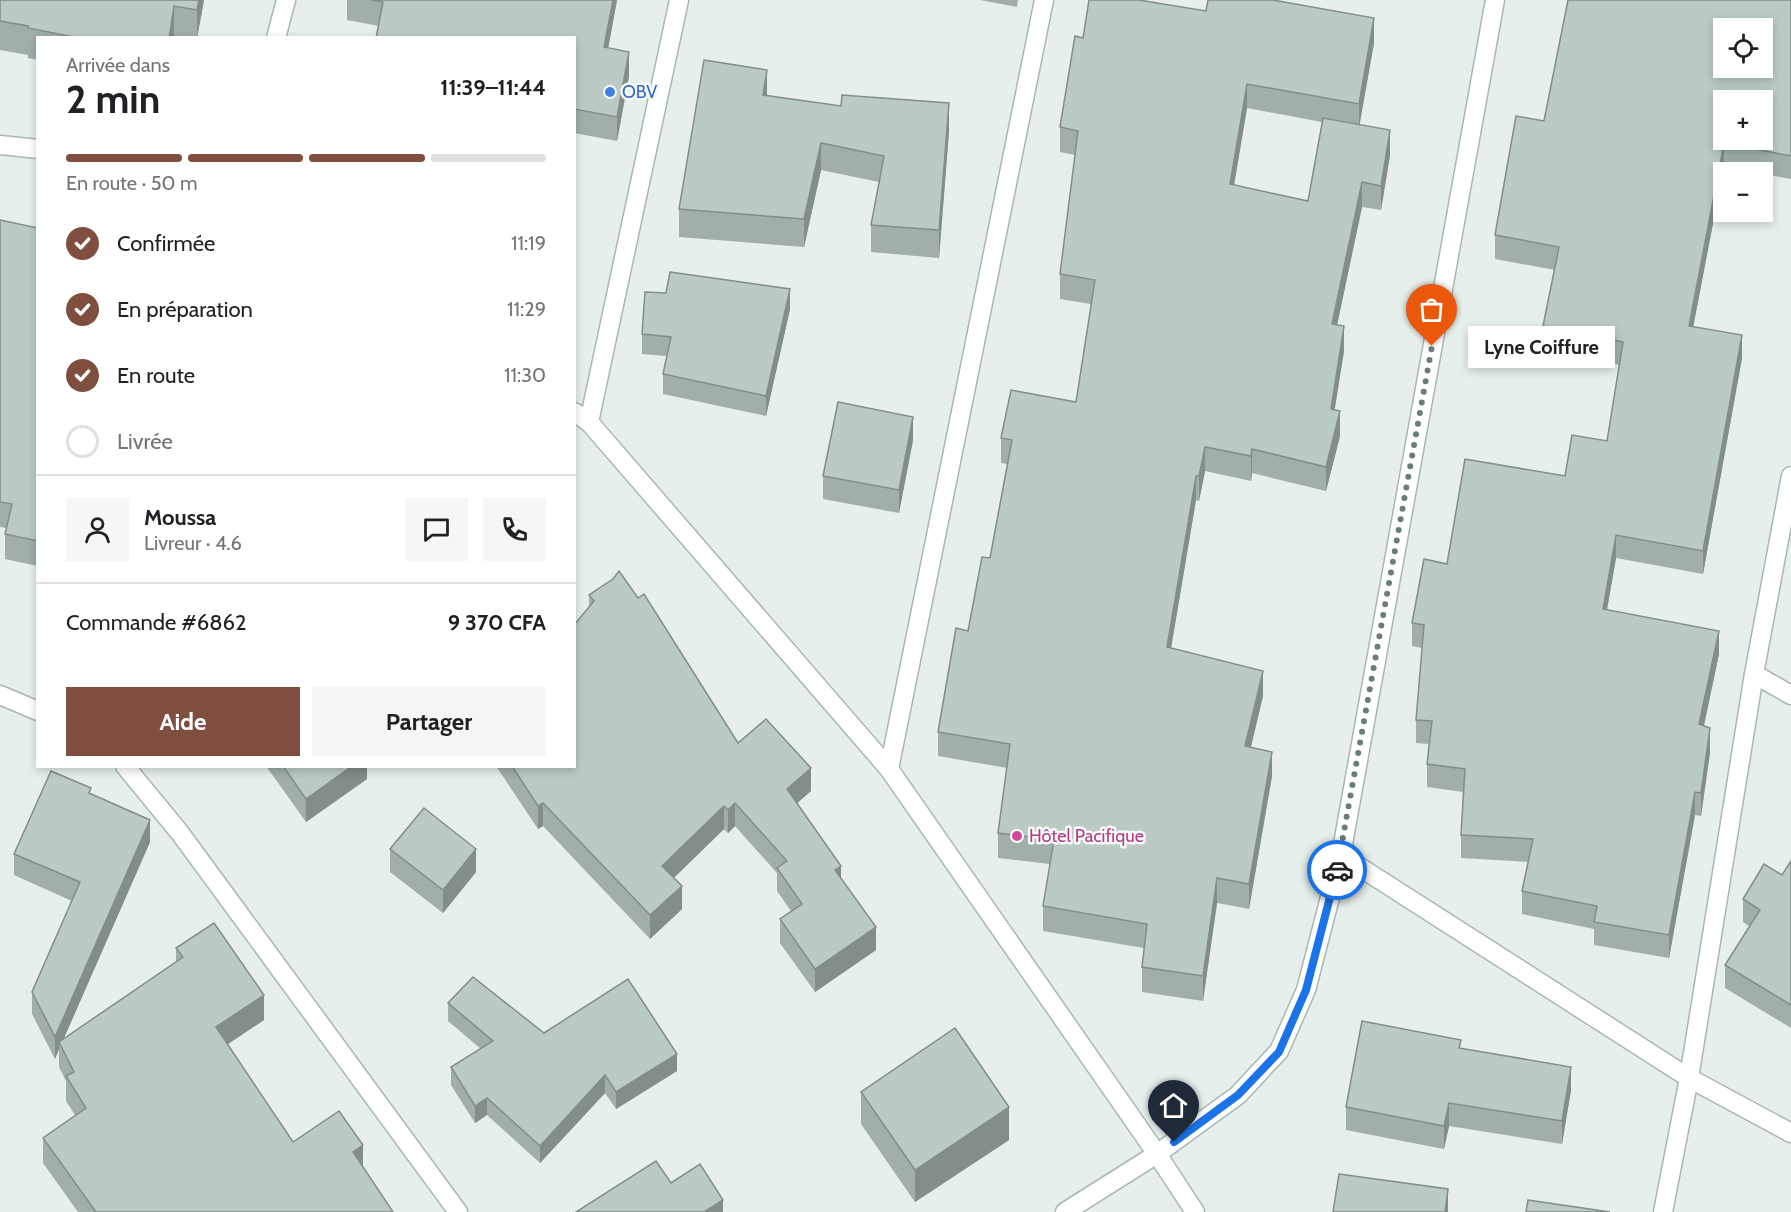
<!DOCTYPE html>
<html lang="fr">
<meta charset="utf-8">
<style>
:root{--surface:#fff;--page:#f6f6f6;--text:#202124;--muted:#757577;--line:#e0e0e0;--accent:#7f4e3f}
body{margin:0;font-family:Cabin,sans-serif;background:var(--page);color:var(--text);height:100vh;display:flex;flex-direction:column;font-size:22px;white-space:nowrap}
*{box-sizing:border-box;margin:0}
p{font-size:20px;color:var(--muted)}
.icon{flex:none;width:33px;height:33px;fill:none;stroke:currentColor;stroke-width:2;stroke-linecap:round;stroke-linejoin:round}
.map{position:relative;flex:1;overflow:hidden}
.panel{position:absolute;left:36px;top:36px;width:540px;height:732px;display:flex;flex-direction:column;background:var(--surface);border-radius:0px;box-shadow:0 3px 9px #0003}
.panel>*{flex:none}
.tools{position:absolute;left:1713px;top:18px;display:grid;gap:12px}
.tools a{display:grid;place-items:center;width:60px;height:60px;border-radius:0px;background:var(--surface);box-shadow:0 3px 9px #0003;font-size:30px}
.pin{position:absolute;display:grid;place-items:center;width:51px;height:51px;color:#fff;margin:-62px -26px;border-radius:50% 50% 50% 0;rotate:-45deg;box-shadow:0 0 6px #0007}
.pin .icon{rotate:45deg}
.courier{position:absolute;display:grid;place-items:center;width:60px;height:60px;margin:-30px;border:4px solid #1a73e8;border-radius:50%;background:#fff;color:#222;box-shadow:0 2px 8px #0007}
.bubble{position:absolute;height:42px;border-radius:0px;background:var(--surface);box-shadow:0 3px 9px #0003;font-size:20px;font-weight:800;line-height:42px;text-align:center}
.headline em{font-style:normal;font-weight:800}
.headline div{display:flex;flex-direction:column-reverse}
.headline{display:flex;align-items:center;justify-content:space-between;height:102px;padding:0 30px}
h1{font-size:39px;font-weight:800;line-height:45px}
.bar{display:grid;grid-template-columns:repeat(4,1fr);gap:9px 6px;align-content:center;height:72px;padding:0 30px}
.bar i{height:8px;border-radius:4px;background:var(--line)}
.bar .active{background:var(--accent)}
.bar p{grid-column:span 4}
.line{display:flex;align-items:center;gap:15px;padding:0 30px;border-top:2px solid var(--line)}
.line div{flex:1}
.round{display:grid;place-items:center;flex:none;width:63px;height:63px;border-radius:0px;background:var(--page)}
ol{padding:0 30px;list-style:none}
li{display:flex;align-items:center;gap:18px;height:66px}
li p{margin-inline-start:auto}
li .icon{padding:6px;border-radius:50%;background:var(--accent);color:#fff;stroke-width:4}
li:last-child{color:var(--muted)}
li i{width:33px;height:33px;border:3px solid var(--line);border-radius:50%}
.button{display:flex;gap:12px;margin-top:auto;padding:12px 30px}
.button a{flex:1;height:69px;border-radius:0px;background:var(--accent);color:#fff;font-size:24px;font-weight:800;line-height:69px;text-align:center}
.button a+a{background:var(--page);color:var(--text)}
.map>svg:first-child{display:block}
</style>
<div class="map">
<svg width="1791" height="1212" viewBox="0 0 1791 1212">
<rect width="100%" height="100%" fill="#e6efeb"/>
<g fill="none" stroke-linecap="round" stroke-linejoin="round">
<defs>
<g id="street">
<path d="M 276,38 L 286,0"/>
<path d="M 0,145 L 38,149"/>
<path d="M 574,412 L 589,422 L 889,769 L 1157,1154 L 1195,1212"/>
<path d="M 589,422 L 679,0"/>
<path d="M 1754,674 L 1791,695"/>
<path d="M 0,695 L 38,711"/>
<path d="M 125,766 L 180,833 L 458,1212"/>
<path d="M 889,769 L 1044,0"/>
<path d="M 1341,855 L 1689,1078 L 1791,1133"/>
<path d="M 1065,1212 L 1157,1154 L 1238,1095 L 1279,1051 L 1306,990 L 1341,855 L 1495,0"/>
<path d="M 1663,1212 L 1689,1078 L 1754,674 L 1791,476"/>
</g>
</defs>
<!-- street casing -->
<use href="#street" stroke="#a8b8b2" stroke-width="21"/>
<!-- street -->
<use href="#street" stroke="#fff" stroke-width="18"/>
</g>
<!-- wall -->
<g fill="#a1aea9" fill-rule="evenodd">
<path d="M 0,0 L 204,0 L 197,38 L 185,38 L 174,36 L 174,38 L 38,38 L 38,60 L 28,58 L 28,55 L 0,50 Z"/>
<path d="M 347,0 L 617,0 L 608,48 L 629,76 L 617,141 L 574,133 L 574,38 L 379,26 L 347,20 Z"/>
<path d="M 980,0 L 1018,0 L 1017,7 Z"/>
<path d="M 1791,0 L 1791,179 L 1762,174 L 1762,172 L 1757,172 L 1724,166 L 1693,327 L 1742,358 L 1703,574 L 1616,558 L 1607,610 L 1719,654 L 1704,726 L 1710,752 L 1701,816 L 1695,815 L 1669,958 L 1594,945 L 1594,929 L 1522,914 L 1522,891 L 1529,862 L 1461,858 L 1461,835 L 1463,792 L 1427,787 L 1427,764 L 1429,744 L 1416,743 L 1416,720 L 1422,648 L 1412,646 L 1412,623 L 1447,564 L 1565,476 L 1607,441 L 1620,365 L 1543,349 L 1543,326 L 1555,270 L 1495,259 L 1495,235 L 1544,121 Z"/>
<path d="M 1083,38 L 1374,43 L 1359,125 L 1390,155 L 1381,210 L 1362,207 L 1337,325 L 1344,351 L 1334,410 L 1340,436 L 1326,491 L 1252,473 L 1251,481 L 1205,471 L 1199,501 L 1196,500 L 1171,648 L 1263,696 L 1251,747 L 1272,776 L 1249,909 L 1217,903 L 1203,1001 L 1142,992 L 1142,967 L 1144,948 L 1043,931 L 1043,906 L 1050,864 L 998,858 L 998,833 L 1007,768 L 938,756 L 938,732 L 990,558 L 1007,464 L 1001,463 L 1001,438 L 1076,402 L 1091,304 L 1060,299 L 1060,274 L 1075,155 L 1060,152 L 1060,127 ZM 1247,108 L 1322,122 L 1308,201 L 1234,185 Z"/>
<path d="M 767,96 L 949,131 L 939,258 L 871,252 L 871,225 L 879,182 L 821,170 L 804,247 L 679,237 L 679,209 Z"/>
<path d="M 0,220 L 38,228 L 38,566 L 5,559 L 5,534 L 7,528 L 0,527 Z"/>
<path d="M 790,309 L 766,416 L 663,394 L 663,374 L 667,356 L 642,354 L 642,334 Z"/>
<path d="M 913,440 L 899,513 L 823,499 L 823,476 Z"/>
<path d="M 589,595 L 738,743 L 811,791 L 797,803 L 841,878 L 876,950 L 815,992 L 780,943 L 780,919 L 791,911 L 777,891 L 777,873 L 735,826 L 728,833 L 724,829 L 674,878 L 682,909 L 650,939 L 543,826 L 538,829 L 496,766 L 574,766 L 589,608 Z"/>
<path d="M 266,766 L 367,766 L 367,779 L 306,822 Z"/>
<path d="M 91,794 L 150,842 L 63,1040 L 176,962 L 176,948 L 264,1020 L 228,1044 L 293,1142 L 363,1168 L 393,1212 L 78,1212 L 43,1163 L 43,1138 L 75,1115 L 66,1101 L 66,1081 L 59,1067 L 59,1049 L 55,1059 L 32,1014 L 32,992 L 72,901 L 14,875 L 14,854 Z"/>
<path d="M 390,849 L 476,872 L 443,913 L 390,872 Z"/>
<path d="M 1791,861 L 1791,1028 L 1725,988 L 1725,965 L 1749,926 L 1743,922 L 1743,899 L 1782,875 Z"/>
<path d="M 448,1003 L 544,1033 L 677,1071 L 616,1109 L 605,1093 L 540,1163 L 487,1115 L 475,1123 L 451,1085 L 451,1067 L 481,1049 L 448,1021 Z"/>
<path d="M 1461,1049 L 1571,1090 L 1562,1144 L 1449,1126 L 1444,1149 L 1346,1130 L 1346,1107 Z"/>
<path d="M 861,1092 L 1009,1140 L 915,1202 L 861,1124 Z"/>
</g>
<!-- shaded-wall -->
<g fill="#838d89">
<path d="M 199,0 L 204,0 L 197,38 L 197,10 Z"/>
<path d="M 613,0 L 617,0 L 604,71 L 604,47 Z"/>
<path d="M 174,6 L 174,38 L 169,38 Z"/>
<path d="M 1374,18 L 1374,43 L 1359,128 L 1359,104 Z"/>
<path d="M 629,52 L 629,76 L 617,141 L 617,117 Z"/>
<path d="M 767,70 L 767,98 L 763,95 Z"/>
<path d="M 1247,84 L 1247,108 L 1230,209 L 1230,184 Z"/>
<path d="M 949,103 L 949,131 L 939,258 L 939,230 Z"/>
<path d="M 1390,130 L 1390,155 L 1381,210 L 1381,186 Z"/>
<path d="M 821,143 L 821,170 L 804,247 L 804,219 Z"/>
<path d="M 1724,143 L 1724,166 L 1689,349 L 1689,326 Z"/>
<path d="M 1362,182 L 1362,207 L 1332,349 L 1332,324 Z"/>
<path d="M 790,289 L 790,309 L 766,416 L 766,396 Z"/>
<path d="M 1344,326 L 1344,351 L 1331,433 L 1331,409 Z"/>
<path d="M 1742,335 L 1742,358 L 1703,574 L 1703,551 Z"/>
<path d="M 1340,411 L 1340,436 L 1326,491 L 1326,467 Z"/>
<path d="M 913,417 L 913,440 L 899,513 L 899,490 Z"/>
<path d="M 1205,447 L 1205,471 L 1199,501 L 1199,476 Z"/>
<path d="M 1252,449 L 1252,473 L 1251,481 L 1251,456 Z"/>
<path d="M 1196,476 L 1196,500 L 1167,672 L 1167,647 Z"/>
<path d="M 1616,535 L 1616,558 L 1603,632 L 1603,609 Z"/>
<path d="M 1719,631 L 1719,654 L 1699,748 L 1699,724 Z"/>
<path d="M 1263,671 L 1263,696 L 1245,771 L 1245,746 Z"/>
<path d="M 1710,728 L 1710,752 L 1701,816 L 1701,793 Z"/>
<path d="M 1272,752 L 1272,776 L 1249,909 L 1249,884 Z"/>
<path d="M 352,766 L 367,766 L 367,779 L 306,822 L 306,799 Z"/>
<path d="M 811,768 L 811,791 L 787,812 L 787,789 Z"/>
<path d="M 1695,792 L 1695,815 L 1669,958 L 1669,935 Z"/>
<path d="M 543,803 L 543,826 L 538,829 L 538,806 Z"/>
<path d="M 735,803 L 735,826 L 728,833 L 728,810 Z"/>
<path d="M 724,806 L 724,829 L 662,889 L 662,866 Z"/>
<path d="M 150,820 L 150,842 L 61,1045 L 59,1042 L 59,1049 L 55,1059 L 55,1037 Z"/>
<path d="M 476,849 L 476,872 L 443,913 L 443,890 Z"/>
<path d="M 841,866 L 841,890 L 835,870 Z"/>
<path d="M 1217,878 L 1217,903 L 1203,1001 L 1203,976 Z"/>
<path d="M 682,886 L 682,909 L 650,939 L 650,915 Z"/>
<path d="M 876,927 L 876,950 L 815,992 L 815,969 Z"/>
<path d="M 264,995 L 264,1020 L 216,1052 L 216,1027 Z"/>
<path d="M 677,1054 L 677,1071 L 616,1109 L 616,1092 Z"/>
<path d="M 1571,1067 L 1571,1090 L 1562,1144 L 1562,1121 Z"/>
<path d="M 605,1075 L 605,1093 L 540,1163 L 540,1146 Z"/>
<path d="M 487,1098 L 487,1115 L 475,1123 L 475,1106 Z"/>
<path d="M 1449,1103 L 1449,1126 L 1444,1149 L 1444,1126 Z"/>
<path d="M 1009,1107 L 1009,1140 L 915,1202 L 915,1170 Z"/>
<path d="M 363,1145 L 363,1170 L 353,1152 Z"/>
<path d="M 1448,1189 L 1448,1212 L 1445,1212 Z"/>
<path d="M 723,1200 L 723,1212 L 704,1212 Z"/>
</g>
<!-- building -->
<g fill="#bbcac4" stroke="#838d89" stroke-width="1.5" fill-rule="evenodd">
<path d="M 0,0 L 199,0 L 197,10 L 174,6 L 169,38 L 79,38 L 28,28 L 28,26 L 0,21 Z"/>
<path d="M 371,0 L 613,0 L 604,47 L 629,52 L 617,117 L 574,109 L 574,38 L 376,38 L 383,2 Z"/>
<path d="M 1089,0 L 1139,0 L 1206,11 L 1208,0 L 1273,0 L 1374,18 L 1359,104 L 1247,84 L 1230,184 L 1308,201 L 1323,118 L 1390,130 L 1381,186 L 1362,182 L 1332,324 L 1344,326 L 1331,409 L 1340,411 L 1326,467 L 1252,449 L 1251,456 L 1205,447 L 1199,476 L 1196,476 L 1167,647 L 1263,671 L 1245,746 L 1272,752 L 1249,884 L 1217,878 L 1203,976 L 1142,967 L 1147,924 L 1043,906 L 1054,840 L 998,833 L 1010,744 L 938,732 L 956,628 L 968,631 L 982,557 L 990,558 L 1012,440 L 1001,438 L 1011,390 L 1076,402 L 1095,280 L 1060,274 L 1078,131 L 1060,127 L 1075,36 L 1083,38 Z"/>
<path d="M 1568,0 L 1791,0 L 1791,156 L 1724,143 L 1689,326 L 1742,335 L 1703,551 L 1616,535 L 1603,609 L 1719,631 L 1699,724 L 1710,728 L 1701,793 L 1695,792 L 1669,935 L 1594,922 L 1597,906 L 1522,891 L 1533,839 L 1461,835 L 1465,769 L 1427,764 L 1432,721 L 1416,720 L 1424,625 L 1412,623 L 1424,559 L 1447,564 L 1465,459 L 1565,476 L 1572,435 L 1607,441 L 1623,342 L 1543,326 L 1559,247 L 1495,235 L 1516,116 L 1544,121 ZM 1724,28 L 1762,28 L 1762,68 L 1724,68 ZM 1724,100 L 1762,100 L 1762,140 L 1724,140 Z"/>
<path d="M 704,60 L 767,70 L 763,95 L 841,106 L 842,95 L 949,103 L 939,230 L 871,225 L 884,156 L 821,143 L 804,219 L 679,209 Z"/>
<path d="M 0,220 L 38,228 L 38,541 L 5,534 L 12,504 L 0,502 Z"/>
<path d="M 670,272 L 790,289 L 766,396 L 663,374 L 671,337 L 642,334 L 645,292 L 666,293 Z"/>
<path d="M 838,402 L 913,417 L 899,490 L 823,476 Z"/>
<path d="M 619,571 L 638,598 L 644,594 L 738,743 L 766,719 L 811,768 L 787,789 L 841,866 L 835,870 L 876,927 L 815,969 L 780,919 L 802,904 L 777,868 L 787,861 L 735,803 L 728,810 L 724,806 L 662,866 L 682,886 L 650,915 L 543,803 L 538,806 L 512,766 L 574,766 L 574,625 L 594,601 L 589,595 L 613,579 Z"/>
<path d="M 283,766 L 352,766 L 306,799 Z"/>
<path d="M 51,771 L 91,788 L 89,793 L 150,820 L 55,1037 L 32,992 L 80,882 L 14,854 Z"/>
<path d="M 424,808 L 476,849 L 443,890 L 390,849 Z"/>
<path d="M 1791,861 L 1791,1005 L 1725,965 L 1760,910 L 1743,899 L 1764,864 L 1782,875 Z"/>
<path d="M 214,923 L 264,995 L 216,1027 L 293,1142 L 339,1111 L 363,1145 L 353,1152 L 393,1212 L 96,1212 L 43,1138 L 86,1108 L 66,1076 L 74,1072 L 59,1042 L 183,957 L 176,948 Z"/>
<path d="M 473,977 L 544,1033 L 628,979 L 677,1054 L 616,1092 L 605,1075 L 540,1146 L 487,1098 L 475,1106 L 451,1067 L 493,1041 L 448,1003 Z"/>
<path d="M 1362,1021 L 1461,1040 L 1459,1048 L 1571,1067 L 1562,1121 L 1449,1103 L 1444,1126 L 1346,1107 Z"/>
<path d="M 955,1028 L 1009,1107 L 915,1170 L 861,1092 Z"/>
<path d="M 656,1161 L 671,1183 L 700,1164 L 723,1200 L 704,1212 L 576,1212 Z"/>
<path d="M 1339,1174 L 1448,1189 L 1445,1212 L 1333,1212 Z"/>
<path d="M 1528,1200 L 1610,1212 L 1526,1212 Z"/>
</g>
<g fill="none" stroke-linecap="round" stroke-linejoin="round">
<!-- done -->
<path stroke="#687f78" stroke-width="6" stroke-dasharray="0 10.8" d="M 1337,870 L 1432,346"/>
<!-- route -->
<path stroke="#1a73e8" stroke-width="8" d="M 1174,1142 L 1238,1095 L 1279,1052 L 1306,990 L 1337,870"/>
</g>
<!-- markers -->
<circle fill="#3f7fe0" stroke="#f7fbf9" stroke-width="2" cx="610" cy="92" r="6"/>
<circle fill="#d1479c" stroke="#f7fbf9" stroke-width="2" cx="1017" cy="836" r="6"/>
<g text-anchor="middle" dominant-baseline="central" stroke-width="5" stroke-linejoin="round" paint-order="stroke">
<!-- shop labels -->
<g font-size="18" fill="#366cbe" stroke="#f7fbf9" text-anchor="start">
<text x="622" y="92">OBV</text>
</g>
<!-- hotel labels -->
<g font-size="18" fill="#b23c85" stroke="#f7fbf9" text-anchor="start">
<text x="1029" y="836">Hôtel Pacifique</text>
</g>
</g>
</svg>
<div class="tools">
<a><svg class="icon" aria-label="locate" viewBox="0 0 24 24"><circle cx="12" cy="12" r="6"/><path d="M12 2v4M12 18v4M2 12h4M18 12h4"/></svg></a>
<a>+</a>
<a>−</a>
</div>
<div class="pin" style="left:1432px;top:346px;background:#ea580c"><svg class="icon" aria-label="bag" viewBox="0 0 24 24"><path d="M5 8h14l-1 12H6zM9 8a3 3 0 0 1 6 0"/></svg></div>
<div class="pin" style="left:1174px;top:1142px;background:#1f2937"><svg class="icon" aria-label="home" viewBox="0 0 24 24"><path d="M3 11l9-7 9 7M6 9v11h12V9"/></svg></div>
<div class="courier" style="left:1337px;top:870px"><svg class="icon" aria-label="car" viewBox="0 0 24 24"><path d="M5 17H2v-5l4-1 3-4h7l3 4 3 1v5h-3M9 17h6M6 11h13"/><circle cx="7" cy="17" r="2"/><circle cx="17" cy="17" r="2"/></svg></div>
<div class="bubble" style="left:1468px;top:326px;width:147px">Lyne Coiffure</div>
<section class="panel">
<div class="headline"><div><h1>2 min</h1><p>Arrivée dans</p></div><em>11:39–11:44</em></div>
<div class="bar"><i class="active"></i><i class="active"></i><i class="active"></i><i></i><p>En route · 50 m</p></div>
<ol>
<li><svg class="icon" aria-label="check" viewBox="0 0 24 24"><path d="M5 12l5 5 9-10"/></svg>Confirmée<p>11:19</p></li>
<li><svg class="icon" aria-label="check" viewBox="0 0 24 24"><path d="M5 12l5 5 9-10"/></svg>En préparation<p>11:29</p></li>
<li><svg class="icon" aria-label="check" viewBox="0 0 24 24"><path d="M5 12l5 5 9-10"/></svg>En route<p>11:30</p></li>
<li><i></i>Livrée</li>
</ol>
<div class="line" style="height:108px"><a class="round"><svg class="icon" aria-label="person" viewBox="0 0 24 24"><circle cx="12" cy="8" r="4"/><path d="M4 21q1-7 8-7t8 7"/></svg></a><div><b>Moussa</b><p>Livreur · 4.6</p></div><a class="round"><svg class="icon" aria-label="chat" viewBox="0 0 24 24"><path d="M4 5h16v11H9l-5 4z"/></svg></a><a class="round"><svg class="icon" aria-label="phone" viewBox="0 0 24 24"><path d="M5 4h4l2 5-3 2q2 4 5 5l2-3 5 2v4C11 20 4 13 5 4z"/></svg></a></div>
<div class="line" style="height:78px"><div>Commande #6862</div><b>9 370 CFA</b></div>
<div class="button"><a>Aide</a><a>Partager</a></div>
</section>
</div>
